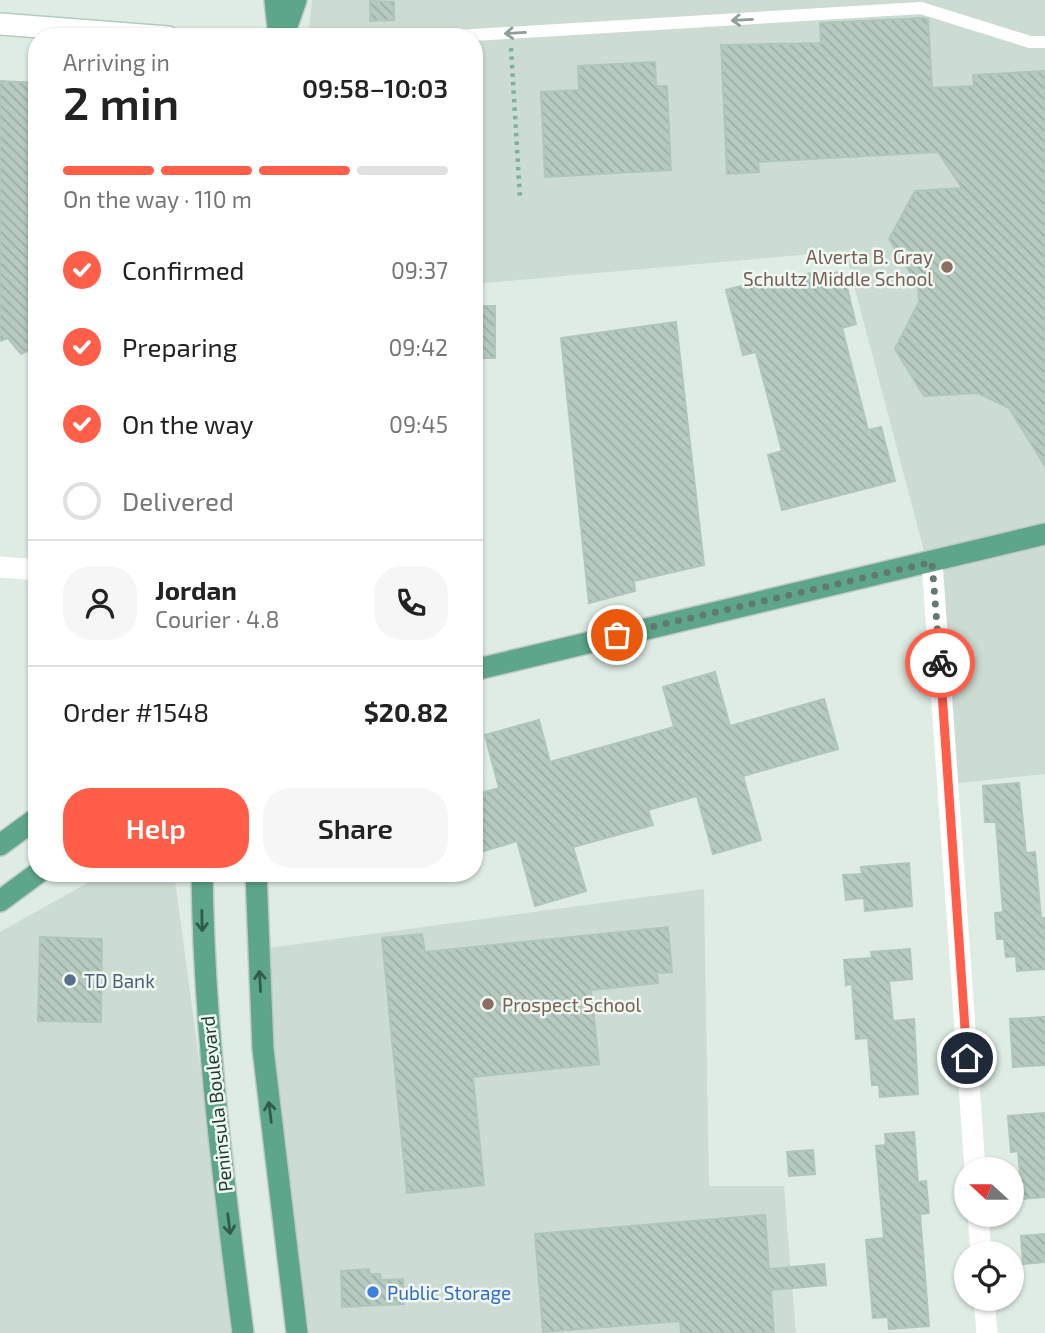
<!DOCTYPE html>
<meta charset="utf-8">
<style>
:root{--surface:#fff;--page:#f6f6f6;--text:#222;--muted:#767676;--line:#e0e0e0;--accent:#ff5e49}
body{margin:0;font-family:"Exo 2",sans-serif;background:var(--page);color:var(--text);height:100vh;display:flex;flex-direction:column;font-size:26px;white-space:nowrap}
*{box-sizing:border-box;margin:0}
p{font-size:23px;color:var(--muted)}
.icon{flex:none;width:38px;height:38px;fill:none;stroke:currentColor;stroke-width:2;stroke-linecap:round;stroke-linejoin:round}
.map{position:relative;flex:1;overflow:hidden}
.panel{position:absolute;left:28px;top:28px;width:455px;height:854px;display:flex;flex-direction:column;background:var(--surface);border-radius:28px;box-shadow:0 2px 5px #0004}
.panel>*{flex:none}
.needle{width:46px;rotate:291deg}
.controls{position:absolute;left:954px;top:1157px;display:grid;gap:14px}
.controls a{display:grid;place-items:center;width:70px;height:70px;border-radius:50%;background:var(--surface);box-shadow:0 2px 5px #0004;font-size:35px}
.pin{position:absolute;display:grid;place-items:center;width:60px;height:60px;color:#fff;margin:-30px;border:4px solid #fff;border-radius:50%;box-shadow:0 2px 7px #0007}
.courier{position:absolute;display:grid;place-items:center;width:70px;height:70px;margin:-35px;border:5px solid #ff5e49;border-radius:50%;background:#fff;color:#222;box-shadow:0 2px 9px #0007}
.overview em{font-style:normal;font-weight:600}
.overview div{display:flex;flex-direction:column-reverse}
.overview{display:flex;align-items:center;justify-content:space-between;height:119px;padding:0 35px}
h1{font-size:46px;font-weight:600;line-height:52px}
.bar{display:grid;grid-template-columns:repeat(4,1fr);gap:10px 7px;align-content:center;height:84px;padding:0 35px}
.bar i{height:9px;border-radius:5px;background:var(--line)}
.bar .current{background:var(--accent)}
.bar p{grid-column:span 4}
.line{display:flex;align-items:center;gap:18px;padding:0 35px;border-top:2px solid var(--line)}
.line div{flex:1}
.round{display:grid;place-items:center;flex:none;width:74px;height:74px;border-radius:28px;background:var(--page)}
ol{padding:0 35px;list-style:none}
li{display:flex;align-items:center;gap:21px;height:77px}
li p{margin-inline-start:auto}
li .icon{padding:7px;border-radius:50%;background:var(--accent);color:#fff;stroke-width:4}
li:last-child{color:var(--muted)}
li i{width:38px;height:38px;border:4px solid var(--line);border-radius:50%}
.cta{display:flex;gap:14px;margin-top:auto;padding:14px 35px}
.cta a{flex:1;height:80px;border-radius:28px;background:var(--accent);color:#fff;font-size:28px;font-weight:600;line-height:80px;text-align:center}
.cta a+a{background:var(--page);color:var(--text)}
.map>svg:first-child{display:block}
</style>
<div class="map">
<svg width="1045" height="1333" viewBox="0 0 1045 1333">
<defs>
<pattern id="building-back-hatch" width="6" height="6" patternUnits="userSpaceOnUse" patternTransform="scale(1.75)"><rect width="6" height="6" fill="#b7cabf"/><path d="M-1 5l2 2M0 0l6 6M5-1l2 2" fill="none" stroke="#9daea5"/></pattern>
</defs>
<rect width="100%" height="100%" fill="#deece4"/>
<!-- built -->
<g fill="#cddcd3">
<path d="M 312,0 L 1045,0 L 1045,774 L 940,785 L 924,551 L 845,251 L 474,284 L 474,37 L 308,37 Z"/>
<path d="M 105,873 L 174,873 L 236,1333 L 0,1333 L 0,932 Z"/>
<path d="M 704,889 L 709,1186 L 784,1186 L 796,1333 L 306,1333 L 271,1060 L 268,948 Z"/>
</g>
<!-- building -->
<g fill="url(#building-back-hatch)" stroke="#b0c6ba" stroke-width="2">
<path d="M 370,1 L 394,2 L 394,20 L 370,21 Z"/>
<path d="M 923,18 L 928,19 L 932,88 L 974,86 L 973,75 L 1045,71 L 1045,466 L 1009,408 L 978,393 L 924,396 L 895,349 L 919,302 L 918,285 L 889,239 L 915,191 L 962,188 L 938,152 L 758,162 L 759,172 L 727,174 L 721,45 L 821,43 L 820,23 Z"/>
<path d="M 655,62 L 656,86 L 667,86 L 671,170 L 545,177 L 541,92 L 579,90 L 578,66 Z"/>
<path d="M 0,81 L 37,83 L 37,346 L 21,354 L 8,338 L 0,341 Z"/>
<path d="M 843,271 L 856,324 L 842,328 L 868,430 L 881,427 L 895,481 L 782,510 L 768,455 L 782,451 L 756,352 L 743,355 L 726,290 L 757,282 L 758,287 L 814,272 L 815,278 Z"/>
<rect x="474" y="306" width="21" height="52"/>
<path d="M 676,322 L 704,565 L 634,581 L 635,591 L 589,603 L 561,338 Z"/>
<path d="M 715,672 L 730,726 L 824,699 L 838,749 L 743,776 L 761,840 L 713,854 L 697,796 L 648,810 L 653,825 L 573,847 L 586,891 L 535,906 L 517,841 L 474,854 L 474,795 L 499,788 L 485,735 L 539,720 L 550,762 L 674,727 L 663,687 Z"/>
<path d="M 1019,783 L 1026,853 L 1035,852 L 1041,918 L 1045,918 L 1045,969 L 1017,971 L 1016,956 L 1006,957 L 1004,939 L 997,939 L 995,913 L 1003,912 L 996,822 L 985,822 L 983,786 Z"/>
<path d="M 909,863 L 912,906 L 865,911 L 864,898 L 846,900 L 843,875 L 862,874 L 861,867 Z"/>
<path d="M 668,927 L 672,972 L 657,973 L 658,983 L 591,990 L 599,1064 L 473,1077 L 484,1185 L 407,1193 L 382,938 L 422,934 L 425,952 Z"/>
<path d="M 40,937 L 102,939 L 101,1022 L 38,1021 Z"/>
<path d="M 910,949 L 912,979 L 889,981 L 893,1021 L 914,1019 L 918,1094 L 880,1097 L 879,1085 L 872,1085 L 868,1038 L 856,1039 L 852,984 L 846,985 L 844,960 L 872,958 L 871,952 Z"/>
<path d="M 1045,1017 L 1045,1065 L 1013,1067 L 1010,1019 Z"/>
<path d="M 1045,1113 L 1045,1197 L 1022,1199 L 1018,1151 L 1011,1152 L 1008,1116 Z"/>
<path d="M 914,1132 L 918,1182 L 926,1181 L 929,1213 L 920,1214 L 929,1326 L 889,1329 L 888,1317 L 873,1318 L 866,1240 L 884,1238 L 876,1146 L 886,1145 L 885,1134 Z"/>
<path d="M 813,1150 L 815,1174 L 789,1176 L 787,1152 Z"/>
<path d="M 765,1215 L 769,1269 L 824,1264 L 826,1285 L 771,1290 L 774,1333 L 681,1333 L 680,1321 L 543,1332 L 535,1234 Z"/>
<path d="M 1045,1234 L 1045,1262 L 1023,1264 L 1021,1236 Z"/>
<path d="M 369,1269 L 370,1274 L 380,1274 L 381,1280 L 403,1279 L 404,1304 L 342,1307 L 341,1271 Z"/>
</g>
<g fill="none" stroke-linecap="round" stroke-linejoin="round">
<defs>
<path id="secondary" d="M 0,24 L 168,37"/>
<g id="primary">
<path d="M 275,0 L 279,37"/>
<path d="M 283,37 L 296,0"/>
<path d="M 474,670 L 1045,534"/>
<path d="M 0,845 L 37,818"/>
<path d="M 202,873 C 204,1028 223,1180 243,1333"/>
<path d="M 256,873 L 263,1049 L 297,1333"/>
<path d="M 0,901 L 38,873"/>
</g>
</defs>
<!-- secondary casing -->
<use href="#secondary" stroke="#b1ccbf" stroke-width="24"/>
<!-- primary casing -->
<use href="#primary" stroke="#c0c9c5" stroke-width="24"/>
<!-- path -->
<path stroke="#7cb29a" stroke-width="4.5" stroke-dasharray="3.5 5" stroke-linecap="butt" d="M 511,48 L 520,198"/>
<!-- lane -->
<path stroke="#fff" stroke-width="12" d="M 441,37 L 921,8 L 1030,42 L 1045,42"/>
<!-- street -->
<g stroke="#fff" stroke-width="21">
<path d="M 932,562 L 975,1169"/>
<path d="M 0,567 L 37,570"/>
<path d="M 978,1214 L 981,1253"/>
<path d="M 984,1298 L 987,1333"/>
</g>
<!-- secondary -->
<use href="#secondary" stroke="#fff" stroke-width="21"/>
<!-- primary -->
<use href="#primary" stroke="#5ea68a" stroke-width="21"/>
</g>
<!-- one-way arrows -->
<defs><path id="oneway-shaft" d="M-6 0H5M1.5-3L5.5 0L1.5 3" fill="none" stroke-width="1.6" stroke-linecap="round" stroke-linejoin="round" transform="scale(1.75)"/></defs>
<g stroke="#8e9e98">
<use href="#oneway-shaft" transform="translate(742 20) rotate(177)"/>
<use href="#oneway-shaft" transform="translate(515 33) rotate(177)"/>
</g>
<g stroke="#315c4c">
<use href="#oneway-shaft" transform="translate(202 921) rotate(89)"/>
<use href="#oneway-shaft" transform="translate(260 981) rotate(-93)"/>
<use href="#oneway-shaft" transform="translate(270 1112) rotate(-97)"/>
<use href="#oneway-shaft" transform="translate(229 1224) rotate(83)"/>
</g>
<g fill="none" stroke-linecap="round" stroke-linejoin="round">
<!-- done -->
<path stroke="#617a70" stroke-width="7" stroke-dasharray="0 12.6" d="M 617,635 L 932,562 L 940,663"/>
<!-- route -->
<path stroke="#ff5e49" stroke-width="9" d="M 940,663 L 967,1058"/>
</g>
<!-- markers -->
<g fill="#8d6e63" stroke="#eff8f2" stroke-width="2.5">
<circle cx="947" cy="267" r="7"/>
<circle cx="488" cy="1004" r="7"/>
</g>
<circle fill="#5c6f8a" stroke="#eff8f2" stroke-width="2.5" cx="70" cy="980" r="7"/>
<circle fill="#3f7fe0" stroke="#eff8f2" stroke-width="2.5" cx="373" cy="1292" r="7"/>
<g text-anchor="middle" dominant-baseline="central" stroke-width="5" stroke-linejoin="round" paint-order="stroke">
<!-- education labels -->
<g font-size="19" fill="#785e54" stroke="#eff8f2" text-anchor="end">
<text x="933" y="256">Alverta B. Gray<tspan x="933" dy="22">Schultz Middle School</tspan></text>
<text x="502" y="1004" text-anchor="start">Prospect School</text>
</g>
<!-- service labels -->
<g font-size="19" fill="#4e5e75" stroke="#eff8f2" text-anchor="start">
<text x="84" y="980">TD Bank</text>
</g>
<!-- street labels -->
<g font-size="19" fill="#1e3d31" stroke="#eff8f2">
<text transform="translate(216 1104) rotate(-96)">Peninsula Boulevard</text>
</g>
<!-- shop labels -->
<g font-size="19" fill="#366cbe" stroke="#eff8f2" text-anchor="start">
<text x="387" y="1292">Public Storage</text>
</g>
</g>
</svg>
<div class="controls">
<a><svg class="needle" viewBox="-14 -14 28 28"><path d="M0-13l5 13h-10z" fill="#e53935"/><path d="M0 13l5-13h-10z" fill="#767676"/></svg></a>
<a><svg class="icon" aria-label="locate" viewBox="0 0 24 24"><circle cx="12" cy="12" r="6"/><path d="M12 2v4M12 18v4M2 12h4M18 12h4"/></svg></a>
</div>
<div class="pin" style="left:617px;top:635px;background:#ea580c"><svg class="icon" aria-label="bag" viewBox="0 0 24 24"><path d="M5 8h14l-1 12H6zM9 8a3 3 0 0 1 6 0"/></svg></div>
<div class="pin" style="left:967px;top:1058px;background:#1f2937"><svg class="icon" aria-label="home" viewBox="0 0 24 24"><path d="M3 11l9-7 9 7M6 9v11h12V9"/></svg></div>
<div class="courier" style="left:940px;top:663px"><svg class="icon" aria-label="bike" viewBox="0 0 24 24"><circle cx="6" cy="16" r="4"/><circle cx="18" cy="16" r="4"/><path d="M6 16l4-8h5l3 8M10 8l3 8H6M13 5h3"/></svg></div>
<section class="panel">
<div class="overview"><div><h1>2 min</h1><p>Arriving in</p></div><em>09:58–10:03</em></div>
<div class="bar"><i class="current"></i><i class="current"></i><i class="current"></i><i></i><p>On the way · 110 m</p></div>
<ol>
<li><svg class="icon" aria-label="check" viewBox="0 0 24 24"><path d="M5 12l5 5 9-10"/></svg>Confirmed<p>09:37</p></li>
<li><svg class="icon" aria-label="check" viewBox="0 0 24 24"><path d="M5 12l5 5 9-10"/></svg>Preparing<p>09:42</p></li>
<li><svg class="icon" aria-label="check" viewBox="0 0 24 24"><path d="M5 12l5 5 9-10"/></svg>On the way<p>09:45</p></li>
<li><i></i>Delivered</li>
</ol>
<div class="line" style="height:126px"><a class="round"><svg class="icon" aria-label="person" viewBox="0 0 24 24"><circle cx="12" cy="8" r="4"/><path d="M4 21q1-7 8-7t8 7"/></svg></a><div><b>Jordan</b><p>Courier · 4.8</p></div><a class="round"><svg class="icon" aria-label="phone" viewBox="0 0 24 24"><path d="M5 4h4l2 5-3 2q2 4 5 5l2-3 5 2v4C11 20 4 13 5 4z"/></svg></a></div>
<div class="line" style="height:91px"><div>Order #1548</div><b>$20.82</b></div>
<div class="cta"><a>Help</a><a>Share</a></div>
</section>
</div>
